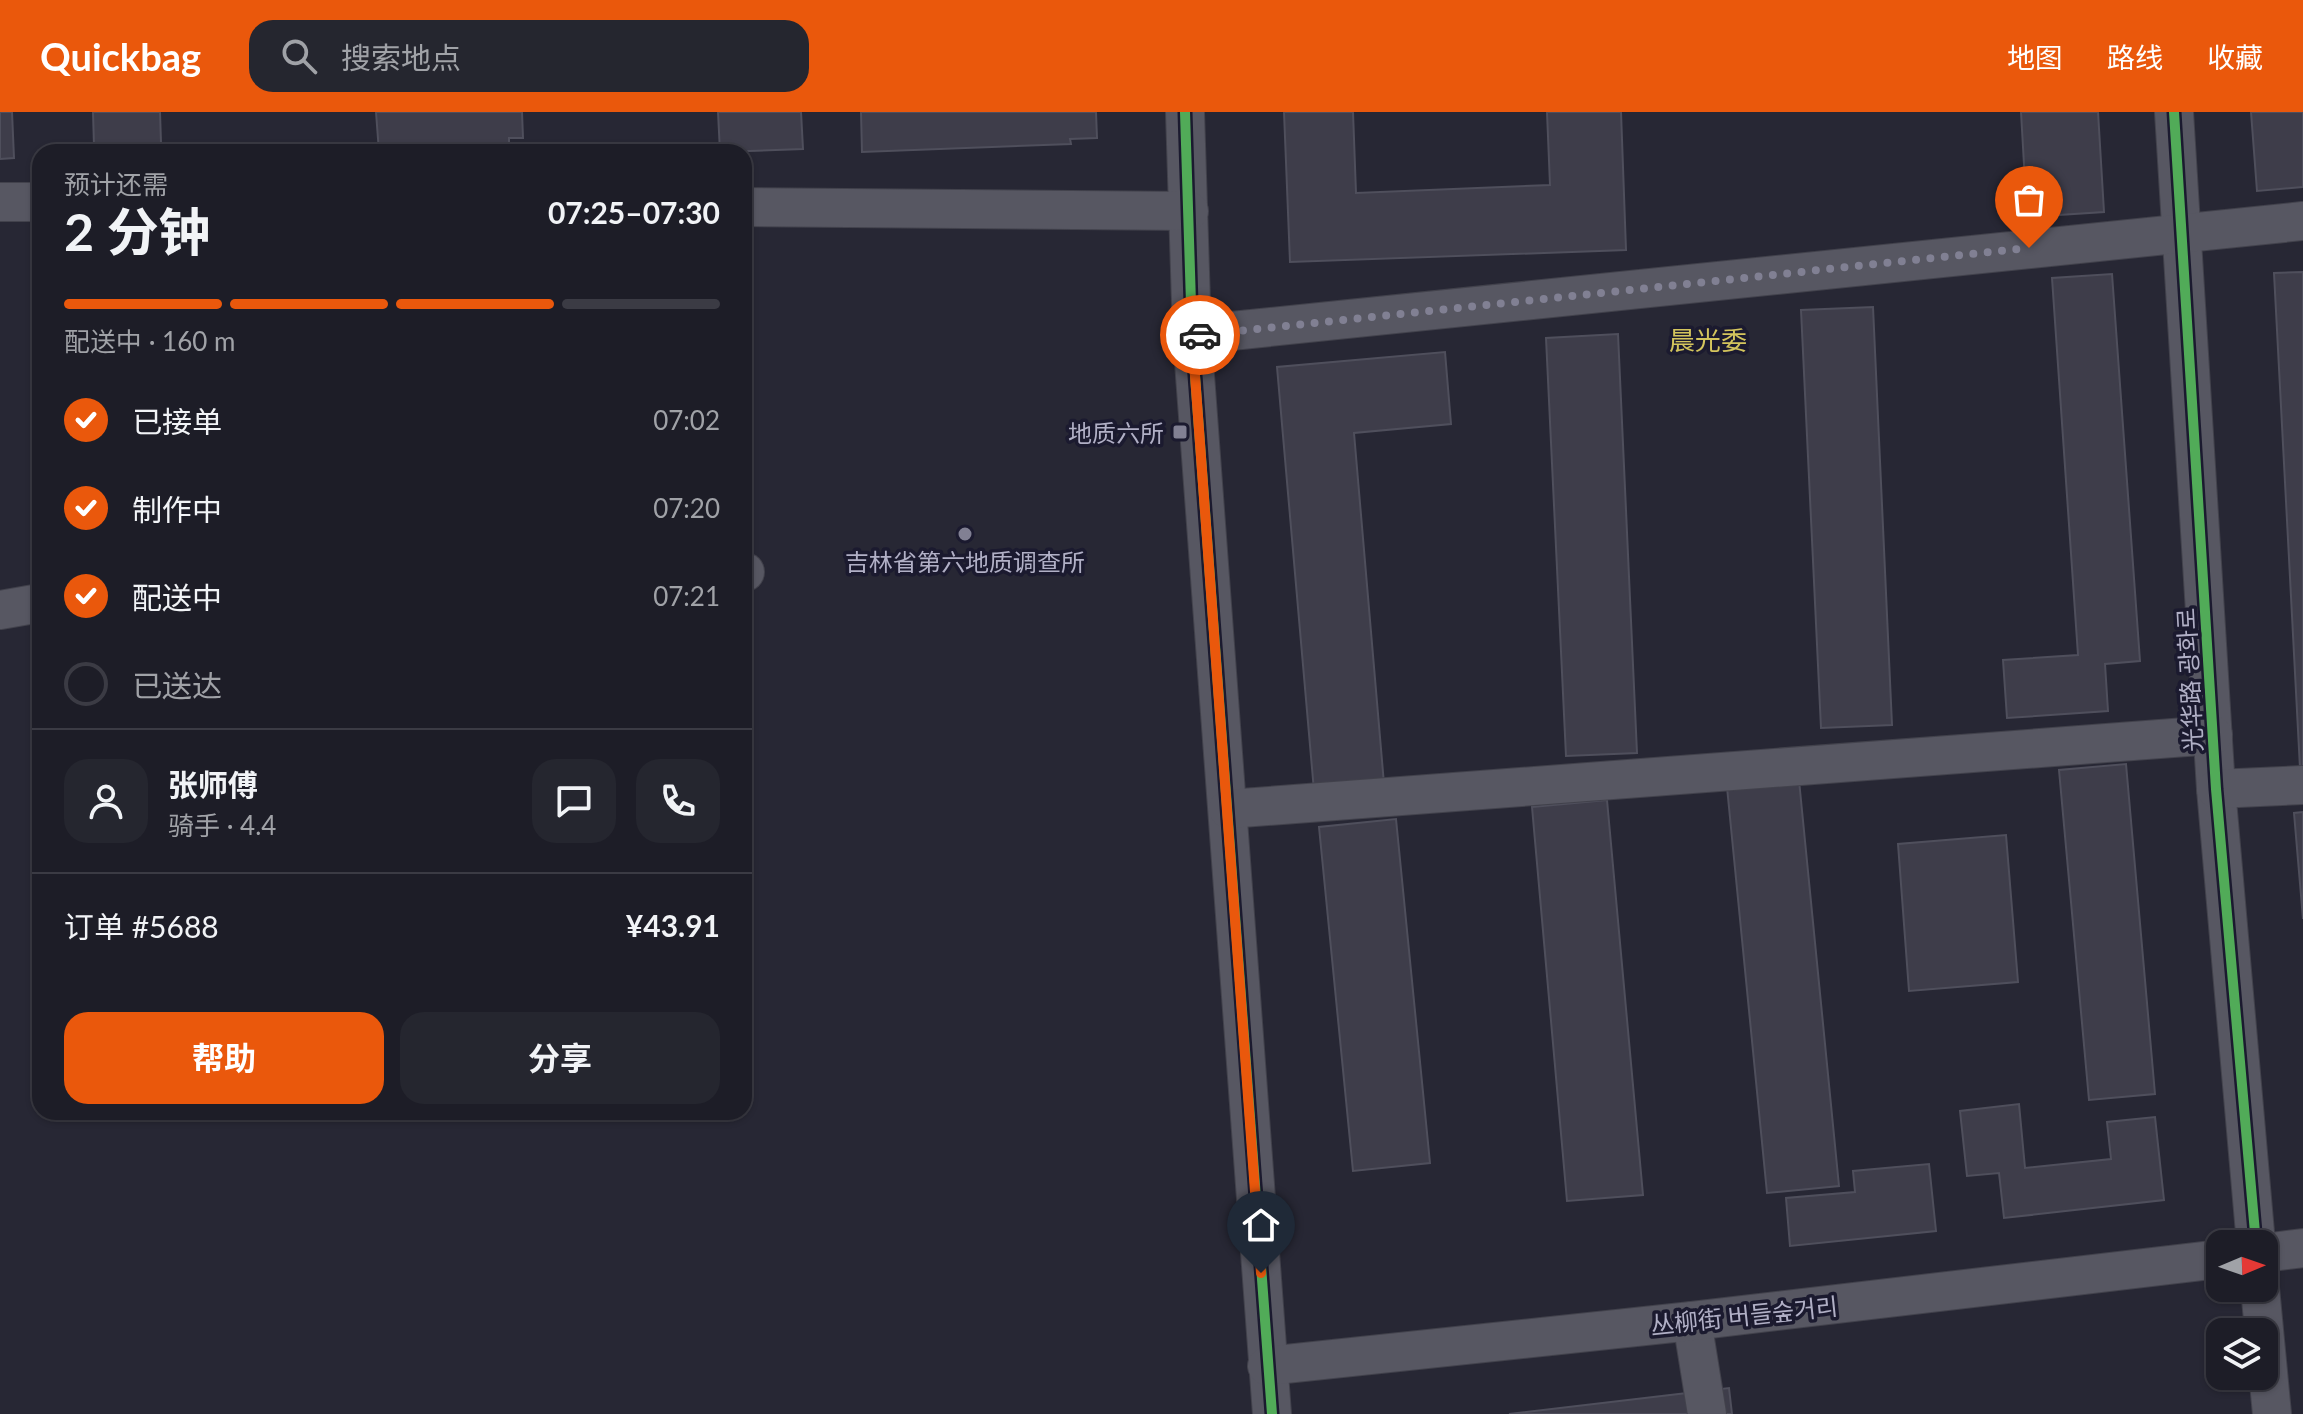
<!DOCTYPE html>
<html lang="zh">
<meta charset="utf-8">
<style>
:root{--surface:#1d1d27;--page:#25262f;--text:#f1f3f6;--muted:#a0a2a7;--line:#3b3b44;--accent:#ea580c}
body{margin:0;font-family:Lato,"Noto Sans SC","Noto Sans KR",sans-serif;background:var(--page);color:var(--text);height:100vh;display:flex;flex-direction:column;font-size:30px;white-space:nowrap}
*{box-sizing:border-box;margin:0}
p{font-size:26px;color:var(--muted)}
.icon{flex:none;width:44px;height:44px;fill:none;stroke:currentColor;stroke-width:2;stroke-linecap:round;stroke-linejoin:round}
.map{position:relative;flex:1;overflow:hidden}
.drawer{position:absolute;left:32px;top:32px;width:720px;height:976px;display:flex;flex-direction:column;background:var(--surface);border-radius:24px;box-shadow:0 2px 6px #0004,0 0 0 2px var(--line)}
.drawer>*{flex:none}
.needle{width:52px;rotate:88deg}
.controls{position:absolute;left:2206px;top:1118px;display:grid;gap:16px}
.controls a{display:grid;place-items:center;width:72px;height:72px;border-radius:16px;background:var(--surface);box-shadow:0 2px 6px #0004,0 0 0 2px var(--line);font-size:40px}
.pin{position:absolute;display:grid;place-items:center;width:68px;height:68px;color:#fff;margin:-82px -34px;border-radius:50% 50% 50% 0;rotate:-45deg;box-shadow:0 0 8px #0007}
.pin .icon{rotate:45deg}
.courier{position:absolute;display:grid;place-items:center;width:80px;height:80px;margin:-40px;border:6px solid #ea580c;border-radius:50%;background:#fff;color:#222;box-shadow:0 2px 10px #0007}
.headline em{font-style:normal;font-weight:700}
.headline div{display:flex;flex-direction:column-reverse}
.headline{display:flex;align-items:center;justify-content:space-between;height:136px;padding:0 32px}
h1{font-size:52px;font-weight:700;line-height:60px}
.bar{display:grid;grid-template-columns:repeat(4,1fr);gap:12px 8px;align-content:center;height:96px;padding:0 32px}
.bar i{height:10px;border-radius:6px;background:var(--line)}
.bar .active{background:var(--accent)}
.bar p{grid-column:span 4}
.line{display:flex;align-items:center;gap:20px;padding:0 32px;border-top:2px solid var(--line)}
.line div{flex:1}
.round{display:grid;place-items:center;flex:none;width:84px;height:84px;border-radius:24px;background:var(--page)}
ol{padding:0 32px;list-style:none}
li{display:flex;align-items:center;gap:24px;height:88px}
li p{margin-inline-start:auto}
li .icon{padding:8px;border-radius:50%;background:var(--accent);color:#fff;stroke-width:4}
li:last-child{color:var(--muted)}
li i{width:44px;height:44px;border:4px solid var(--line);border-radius:50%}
.primary-button{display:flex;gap:16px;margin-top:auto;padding:16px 32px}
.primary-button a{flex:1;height:92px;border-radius:24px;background:var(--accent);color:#fff;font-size:32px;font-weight:700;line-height:92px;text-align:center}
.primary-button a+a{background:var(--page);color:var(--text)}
header{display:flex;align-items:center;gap:48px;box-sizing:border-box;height:112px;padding:0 40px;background:var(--accent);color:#fff}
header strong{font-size:38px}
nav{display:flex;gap:44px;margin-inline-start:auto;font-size:28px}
.search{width:560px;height:72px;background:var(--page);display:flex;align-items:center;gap:20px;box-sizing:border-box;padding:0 28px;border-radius:24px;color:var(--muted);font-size:30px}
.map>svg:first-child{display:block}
</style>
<header>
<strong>Quickbag</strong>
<div class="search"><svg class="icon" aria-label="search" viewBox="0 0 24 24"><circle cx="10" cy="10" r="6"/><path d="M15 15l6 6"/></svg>搜索地点</div>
<nav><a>地图</a><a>路线</a><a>收藏</a></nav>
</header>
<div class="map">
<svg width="2303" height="1302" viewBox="0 0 2303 1302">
<rect width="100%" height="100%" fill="#272734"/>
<!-- building -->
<g fill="#3e3d4a" stroke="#4f4f5c" stroke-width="2">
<path d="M 0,0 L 12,0 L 14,46 L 0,47 Z"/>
<path d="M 93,0 L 160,0 L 161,31 L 94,34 Z"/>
<path d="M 376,0 L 522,0 L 523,26 L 509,26 L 509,33 L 379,40 Z"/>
<path d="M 718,0 L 801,0 L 803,37 L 720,40 Z"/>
<path d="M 861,0 L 1096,0 L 1097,26 L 1070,27 L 1071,32 L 862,40 Z"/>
<path d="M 1284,0 L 1353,0 L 1356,81 L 1550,73 L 1547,0 L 1621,0 L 1626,138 L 1290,150 Z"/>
<path d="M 2021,0 L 2098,0 L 2104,100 L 2027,105 Z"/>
<path d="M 2251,0 L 2303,0 L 2303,75 L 2257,79 Z"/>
<path d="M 2303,160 L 2303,656 L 2300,656 L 2274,161 Z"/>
<path d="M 2112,162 L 2140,549 L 2105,552 L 2108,599 L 2007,606 L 2003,548 L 2078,543 L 2052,166 Z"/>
<path d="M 1873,195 L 1892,613 L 1821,616 L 1801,198 Z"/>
<path d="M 1618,222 L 1637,641 L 1566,644 L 1546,226 Z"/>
<path d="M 1445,240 L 1451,312 L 1354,321 L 1384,672 L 1314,679 L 1277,255 Z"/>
<path d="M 2126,652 L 2155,982 L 2089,988 L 2059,658 Z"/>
<path d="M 1798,658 L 1839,1074 L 1767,1081 L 1726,665 Z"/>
<path d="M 1607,688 L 1643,1083 L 1567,1089 L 1532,695 Z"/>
<path d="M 2303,700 L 2303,807 L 2294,701 Z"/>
<path d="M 1396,707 L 1430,1051 L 1353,1059 L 1319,715 Z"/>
<path d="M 2006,723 L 2018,870 L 1909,879 L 1898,732 Z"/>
<path d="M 2019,992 L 2025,1056 L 2111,1047 L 2107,1010 L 2155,1005 L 2164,1088 L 2004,1106 L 1999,1061 L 1967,1064 L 1960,999 Z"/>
<path d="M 1929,1052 L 1936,1119 L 1790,1134 L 1786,1086 L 1855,1080 L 1853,1059 Z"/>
<path d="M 1729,1276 L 1732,1302 L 1509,1302 L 1704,1279 Z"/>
</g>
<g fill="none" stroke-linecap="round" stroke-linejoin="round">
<defs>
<g id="minor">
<path d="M 1185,0 L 1192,223 L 1272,1302"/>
<path d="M 2174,0 L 2216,677 L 2256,1132"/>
<path d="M 0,90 L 40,90"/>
<path d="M 744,95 L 1189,99"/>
<path d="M 1192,223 L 2303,109"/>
<path d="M 744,460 L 745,460"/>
<path d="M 0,498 L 40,491"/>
<path d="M 2216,677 L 2303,673"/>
<path d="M 1228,697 L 2213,623"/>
<path d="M 2264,1141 L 2303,1136"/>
<path d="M 2260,1176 L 2272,1302"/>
<path d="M 1692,1209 L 1707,1302"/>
<path d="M 1267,1254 L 1692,1209 L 2220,1147"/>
</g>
</defs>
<!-- minor casing -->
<use href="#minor" stroke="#42424c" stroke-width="40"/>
<!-- minor -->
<use href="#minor" stroke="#575762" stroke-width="38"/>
<defs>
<g id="cycleway">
<path d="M 1185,0 L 1192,223 L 1272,1302"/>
<path d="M 2174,0 L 2216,677 L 2256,1132"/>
</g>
</defs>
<!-- cycleway casing -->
<use href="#cycleway" stroke="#1b1a2f" stroke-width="15"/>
<!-- cycleway -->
<use href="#cycleway" stroke="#51ab58" stroke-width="10"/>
</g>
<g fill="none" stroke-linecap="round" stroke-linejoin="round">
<!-- done -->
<path stroke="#818093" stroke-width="8" stroke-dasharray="0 14.4" d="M 1200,223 L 2029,136"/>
<!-- route -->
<path stroke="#ea580c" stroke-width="10" d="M 1200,223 L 1192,223 L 1261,1161"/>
</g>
<!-- markers -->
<g fill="#818093" stroke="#1b1a2f" stroke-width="3">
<rect x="1172" y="312" width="16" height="16" rx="4"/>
<circle cx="965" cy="422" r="8"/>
</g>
<g text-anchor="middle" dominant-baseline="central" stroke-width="7" stroke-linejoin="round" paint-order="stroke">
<!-- poi labels -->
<g font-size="24" fill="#b1b0c6" stroke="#1b1a2f" text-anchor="end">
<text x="1164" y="320">地质六所</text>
<text x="965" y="449" text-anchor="middle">吉林省第六地质调查所</text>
</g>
<!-- street labels -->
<g font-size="24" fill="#b1b0c6" stroke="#1b1a2f">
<text transform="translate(2189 568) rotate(-93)">光华路 광화로</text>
<text transform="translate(1744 1203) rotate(-6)">丛柳街 버들숲거리</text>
</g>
<!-- neighbourhood labels -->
<g font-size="26" fill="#d4c55d" stroke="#1b1a2f">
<text x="1708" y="228">晨光委</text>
</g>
</g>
</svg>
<div class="controls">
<a><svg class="needle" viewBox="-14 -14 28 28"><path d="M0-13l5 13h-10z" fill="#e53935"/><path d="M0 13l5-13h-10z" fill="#a0a2a7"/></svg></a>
<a><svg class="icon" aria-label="layers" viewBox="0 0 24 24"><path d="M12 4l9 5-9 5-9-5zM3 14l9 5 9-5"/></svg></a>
</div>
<div class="pin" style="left:2029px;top:136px;background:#ea580c"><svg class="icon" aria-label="bag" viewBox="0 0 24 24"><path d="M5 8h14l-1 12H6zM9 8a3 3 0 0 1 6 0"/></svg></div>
<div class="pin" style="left:1261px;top:1161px;background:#1f2937"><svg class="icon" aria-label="home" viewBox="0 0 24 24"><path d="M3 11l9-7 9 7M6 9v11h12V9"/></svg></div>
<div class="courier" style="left:1200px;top:223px"><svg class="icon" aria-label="car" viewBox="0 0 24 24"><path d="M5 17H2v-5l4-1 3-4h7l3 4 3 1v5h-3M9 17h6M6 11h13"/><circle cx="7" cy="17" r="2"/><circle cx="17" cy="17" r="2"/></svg></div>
<section class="drawer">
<div class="headline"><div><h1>2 分钟</h1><p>预计还需</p></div><em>07:25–07:30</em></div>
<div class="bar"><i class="active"></i><i class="active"></i><i class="active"></i><i></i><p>配送中 · 160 m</p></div>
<ol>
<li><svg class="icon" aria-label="check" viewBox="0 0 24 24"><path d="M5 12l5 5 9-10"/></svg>已接单<p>07:02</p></li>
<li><svg class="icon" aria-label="check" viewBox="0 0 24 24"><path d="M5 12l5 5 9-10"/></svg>制作中<p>07:20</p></li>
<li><svg class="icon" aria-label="check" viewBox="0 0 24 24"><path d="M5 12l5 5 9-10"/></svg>配送中<p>07:21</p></li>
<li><i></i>已送达</li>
</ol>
<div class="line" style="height:144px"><a class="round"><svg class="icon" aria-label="person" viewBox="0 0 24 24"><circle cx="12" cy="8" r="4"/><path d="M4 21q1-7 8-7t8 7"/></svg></a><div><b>张师傅</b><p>骑手 · 4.4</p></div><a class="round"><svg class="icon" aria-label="chat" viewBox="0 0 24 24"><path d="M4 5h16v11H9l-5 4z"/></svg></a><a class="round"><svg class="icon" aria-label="phone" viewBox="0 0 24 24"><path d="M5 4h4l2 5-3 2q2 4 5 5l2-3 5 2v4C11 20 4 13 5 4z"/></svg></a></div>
<div class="line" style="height:104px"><div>订单 #5688</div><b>¥43.91</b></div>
<div class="primary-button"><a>帮助</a><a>分享</a></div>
</section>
</div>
